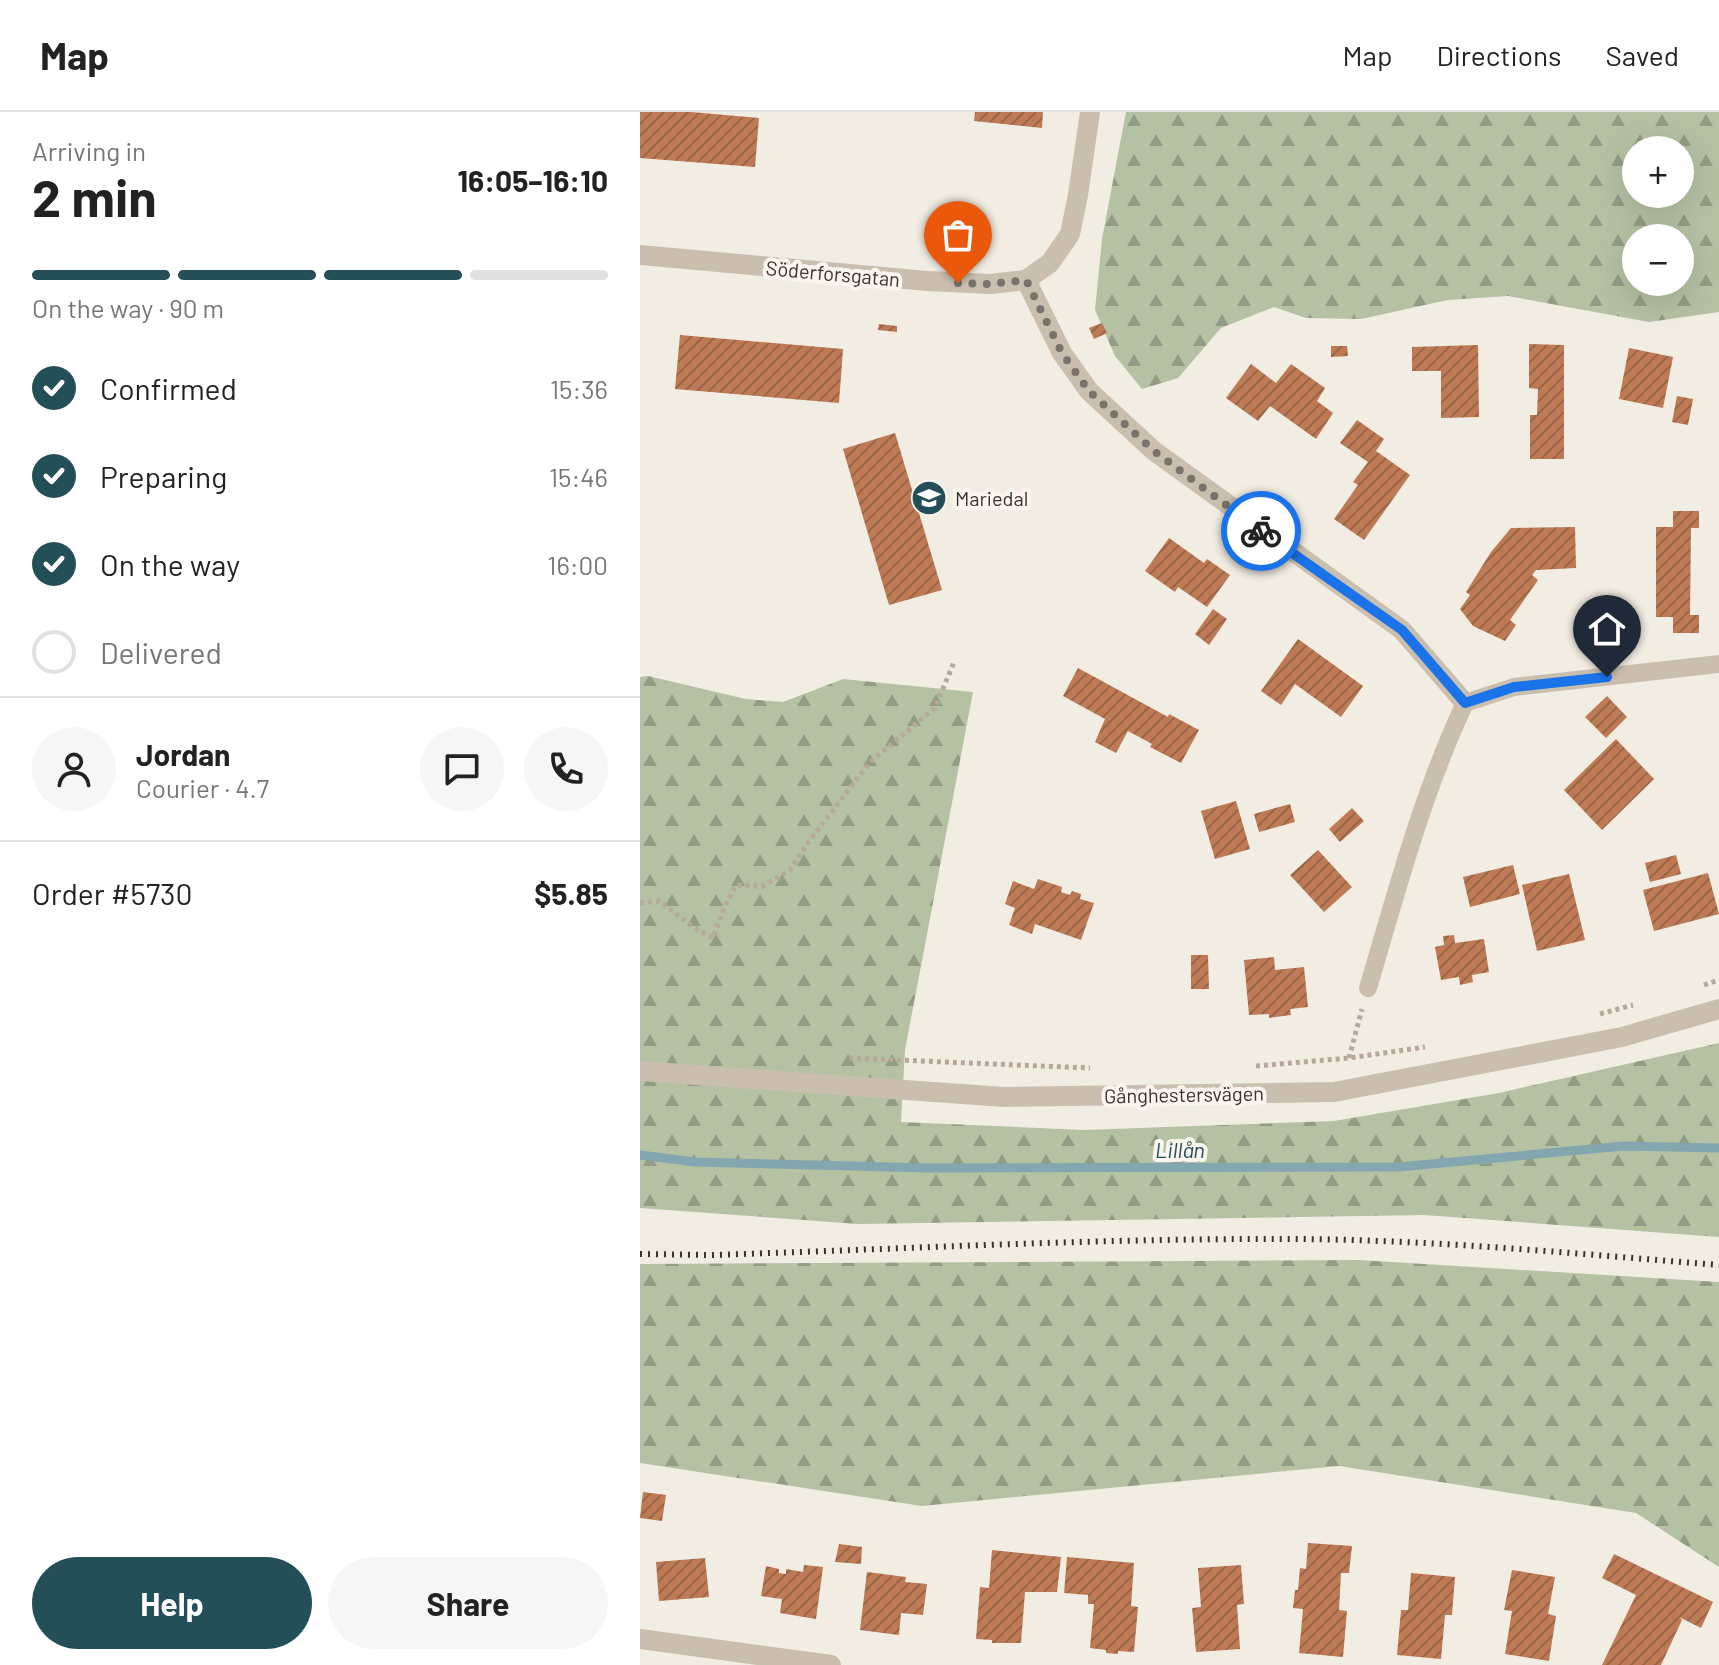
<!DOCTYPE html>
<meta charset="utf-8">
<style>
:root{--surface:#fff;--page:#f6f6f6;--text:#222;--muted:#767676;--line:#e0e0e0;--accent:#244f59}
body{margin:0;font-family:Barlow,sans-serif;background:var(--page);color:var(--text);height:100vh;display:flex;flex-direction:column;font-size:30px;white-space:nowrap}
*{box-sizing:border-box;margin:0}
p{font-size:26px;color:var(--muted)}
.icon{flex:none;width:44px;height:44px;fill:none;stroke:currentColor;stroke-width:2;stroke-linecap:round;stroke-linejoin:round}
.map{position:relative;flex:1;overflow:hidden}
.sheet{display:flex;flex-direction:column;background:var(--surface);width:640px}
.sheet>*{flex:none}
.controls{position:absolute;left:982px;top:24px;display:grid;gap:16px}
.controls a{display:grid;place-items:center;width:72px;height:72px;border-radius:50%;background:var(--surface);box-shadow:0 8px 32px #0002;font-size:40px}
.pin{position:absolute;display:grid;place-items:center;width:68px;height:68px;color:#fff;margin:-82px -34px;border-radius:50% 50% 50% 0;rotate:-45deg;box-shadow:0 0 8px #0007}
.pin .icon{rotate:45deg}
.courier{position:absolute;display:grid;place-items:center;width:80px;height:80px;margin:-40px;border:6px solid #1a73e8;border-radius:50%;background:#fff;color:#222;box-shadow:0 2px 10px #0007}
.summary em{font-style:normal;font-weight:700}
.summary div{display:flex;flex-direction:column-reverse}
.summary{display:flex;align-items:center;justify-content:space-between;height:136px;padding:0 32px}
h1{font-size:52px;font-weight:700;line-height:60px}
.bar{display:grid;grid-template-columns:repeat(4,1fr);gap:12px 8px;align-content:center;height:96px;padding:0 32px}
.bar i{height:10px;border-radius:6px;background:var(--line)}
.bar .current{background:var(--accent)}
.bar p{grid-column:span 4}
.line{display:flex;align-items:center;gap:20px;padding:0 32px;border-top:2px solid var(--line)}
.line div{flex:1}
.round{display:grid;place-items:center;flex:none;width:84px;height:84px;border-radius:42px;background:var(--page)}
ol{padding:0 32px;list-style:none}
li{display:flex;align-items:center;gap:24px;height:88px}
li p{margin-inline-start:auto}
li .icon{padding:8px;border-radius:50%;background:var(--accent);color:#fff;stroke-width:4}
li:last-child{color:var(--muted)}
li i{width:44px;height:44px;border:4px solid var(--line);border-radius:50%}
.primary-button{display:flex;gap:16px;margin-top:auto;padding:16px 32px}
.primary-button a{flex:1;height:92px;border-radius:48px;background:var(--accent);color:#fff;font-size:32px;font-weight:700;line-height:92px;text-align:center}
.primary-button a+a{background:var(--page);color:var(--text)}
header{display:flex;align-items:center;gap:48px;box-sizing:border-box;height:112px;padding:0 40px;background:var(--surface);border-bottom:2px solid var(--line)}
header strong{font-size:38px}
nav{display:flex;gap:44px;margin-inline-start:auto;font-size:28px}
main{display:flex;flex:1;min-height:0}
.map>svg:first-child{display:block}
</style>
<header>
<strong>Map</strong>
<nav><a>Map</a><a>Directions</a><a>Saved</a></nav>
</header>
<main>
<section class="sheet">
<div class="summary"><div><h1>2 min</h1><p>Arriving in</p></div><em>16:05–16:10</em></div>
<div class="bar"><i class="current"></i><i class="current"></i><i class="current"></i><i></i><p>On the way · 90 m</p></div>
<ol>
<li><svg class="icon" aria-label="check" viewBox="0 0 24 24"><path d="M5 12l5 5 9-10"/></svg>Confirmed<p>15:36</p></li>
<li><svg class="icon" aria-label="check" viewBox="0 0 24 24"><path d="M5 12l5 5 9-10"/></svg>Preparing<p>15:46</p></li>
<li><svg class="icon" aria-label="check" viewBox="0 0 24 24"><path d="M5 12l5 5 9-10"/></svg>On the way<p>16:00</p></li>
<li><i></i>Delivered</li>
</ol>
<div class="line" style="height:144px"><a class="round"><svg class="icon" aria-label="person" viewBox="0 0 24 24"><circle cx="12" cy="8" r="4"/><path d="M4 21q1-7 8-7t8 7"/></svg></a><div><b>Jordan</b><p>Courier · 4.7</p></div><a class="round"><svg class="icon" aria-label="chat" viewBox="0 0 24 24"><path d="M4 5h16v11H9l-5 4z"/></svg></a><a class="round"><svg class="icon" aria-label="phone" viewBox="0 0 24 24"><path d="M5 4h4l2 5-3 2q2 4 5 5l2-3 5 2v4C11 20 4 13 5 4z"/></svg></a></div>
<div class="line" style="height:104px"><div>Order #5730</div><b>$5.85</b></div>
<div class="primary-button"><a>Help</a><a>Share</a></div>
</section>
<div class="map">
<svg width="1079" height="1553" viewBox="0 0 1079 1553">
<defs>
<pattern id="forest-firs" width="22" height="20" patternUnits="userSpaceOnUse" patternTransform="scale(2)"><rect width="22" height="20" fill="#b4c1a3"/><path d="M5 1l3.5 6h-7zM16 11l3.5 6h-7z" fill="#939d85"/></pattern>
<pattern id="building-hatch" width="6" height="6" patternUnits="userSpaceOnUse" patternTransform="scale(2)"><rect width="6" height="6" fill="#be7a55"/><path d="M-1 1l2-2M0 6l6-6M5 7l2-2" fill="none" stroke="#9b6547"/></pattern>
</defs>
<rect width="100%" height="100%" fill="#f2ede2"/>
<!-- forest -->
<g fill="url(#forest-firs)" fill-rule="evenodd">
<path d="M 486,0 L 1079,0 L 1079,200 L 1009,210 L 868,184 L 808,188 L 721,207 L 666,206 L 634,195 L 581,216 L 538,266 L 502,277 L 475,244 L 455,198 L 462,127 ZM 996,38 L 1040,38 L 1040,82 L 996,82 ZM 996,126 L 1040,126 L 1040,170 L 996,170 Z"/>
<path d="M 8,564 L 106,587 L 143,590 L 203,567 L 333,580 L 265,938 L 261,1010 L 444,1018 L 694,1009 L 859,981 L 1079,931 L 1079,1125 L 784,1103 L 218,1112 L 0,1096 L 0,565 Z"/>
<path d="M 719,1148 L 1079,1170 L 1079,1455 L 996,1401 L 699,1354 L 282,1394 L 0,1351 L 0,1152 Z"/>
</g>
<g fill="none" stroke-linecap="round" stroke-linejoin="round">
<!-- stream -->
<path stroke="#83a7ae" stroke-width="9" d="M 0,1043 L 55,1050 L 289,1056 L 759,1055 L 984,1034 L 1079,1036"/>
</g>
<!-- building -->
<g fill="url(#building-hatch)">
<path d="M 0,0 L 51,0 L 119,6 L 115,55 L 0,46 Z"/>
<path d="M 335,0 L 403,0 L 402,16 L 334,9 Z"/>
<path d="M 462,211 L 467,221 L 454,227 L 449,216 Z"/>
<path d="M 239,212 L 257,214 L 257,220 L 238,218 Z"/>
<path d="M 40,223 L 203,237 L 199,291 L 35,277 Z"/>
<path d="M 889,232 L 924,233 L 924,347 L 890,347 L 890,303 L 897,303 L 898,277 L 889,276 Z"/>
<path d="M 838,233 L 839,305 L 801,306 L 801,259 L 772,259 L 772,235 Z"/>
<path d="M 691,234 L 707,234 L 708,244 L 691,245 Z"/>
<path d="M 989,236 L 1033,245 L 1023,296 L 979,287 Z"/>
<path d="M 611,252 L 636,271 L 651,252 L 685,276 L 677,289 L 693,301 L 676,327 L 630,294 L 618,309 L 586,286 Z"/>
<path d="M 1037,284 L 1053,287 L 1048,313 L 1032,310 Z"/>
<path d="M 717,308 L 744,327 L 736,339 L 770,363 L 724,428 L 694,407 L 718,373 L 713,370 L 728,350 L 700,331 Z"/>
<path d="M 255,321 L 302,478 L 249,493 L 203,337 Z"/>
<path d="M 1033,399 L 1059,399 L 1059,416 L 1051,416 L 1050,503 L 1059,503 L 1059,521 L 1033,521 L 1033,505 L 1016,505 L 1016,415 L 1033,415 Z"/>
<path d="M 935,415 L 936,456 L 896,458 L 892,463 L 898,468 L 870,508 L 876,513 L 865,529 L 833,514 L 820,497 L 830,483 L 826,480 L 851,440 L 871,416 Z"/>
<path d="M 529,426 L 564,451 L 567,447 L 590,463 L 567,495 L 538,475 L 535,480 L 505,459 Z"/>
<path d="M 573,497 L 587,507 L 569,533 L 555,522 Z"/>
<path d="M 658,527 L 723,574 L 701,605 L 655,572 L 641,593 L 621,579 Z"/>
<path d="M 438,556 L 528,605 L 529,602 L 559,618 L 541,651 L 510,635 L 512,632 L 488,619 L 476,641 L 455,630 L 465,607 L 423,584 Z"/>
<path d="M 967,584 L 987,605 L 966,626 L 945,605 Z"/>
<path d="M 976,627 L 1014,667 L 962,718 L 924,678 Z"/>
<path d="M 596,689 L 610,737 L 575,747 L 561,699 Z"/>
<path d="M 650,692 L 655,710 L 619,720 L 614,702 Z"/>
<path d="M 712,696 L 724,709 L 700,730 L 689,717 Z"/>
<path d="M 678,738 L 712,775 L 684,800 L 650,763 Z"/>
<path d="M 1036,743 L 1041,762 L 1010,770 L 1005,751 Z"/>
<path d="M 873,753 L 880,782 L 830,795 L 823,765 Z"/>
<path d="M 1068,761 L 1079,802 L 1014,819 L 1003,778 Z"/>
<path d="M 929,762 L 945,828 L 897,839 L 882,773 Z"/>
<path d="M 398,767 L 422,775 L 421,780 L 430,783 L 432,779 L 441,782 L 440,787 L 454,791 L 441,828 L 395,812 L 392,822 L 369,813 L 375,796 L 365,792 L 373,769 L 394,777 Z"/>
<path d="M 814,823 L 815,831 L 844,827 L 849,860 L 832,863 L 833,870 L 820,873 L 819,865 L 801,868 L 795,835 L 804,833 L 803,824 Z"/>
<path d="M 551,843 L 568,843 L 569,877 L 551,877 Z"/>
<path d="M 634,845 L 635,858 L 664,855 L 668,895 L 650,897 L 651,903 L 629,906 L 629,902 L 609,903 L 604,848 Z"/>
<path d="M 3,1380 L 26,1383 L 22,1409 L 0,1406 Z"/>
<path d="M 668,1431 L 712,1434 L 709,1461 L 701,1461 L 699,1498 L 707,1499 L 703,1545 L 659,1541 L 663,1497 L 653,1496 L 655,1478 L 658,1478 L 660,1456 L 666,1457 Z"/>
<path d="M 199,1432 L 222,1435 L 221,1452 L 195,1450 Z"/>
<path d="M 352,1438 L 421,1445 L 417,1480 L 385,1480 L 381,1531 L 352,1531 L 352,1528 L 336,1527 L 340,1475 L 349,1476 Z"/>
<path d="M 974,1442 L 1073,1490 L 1061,1516 L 1039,1505 L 1042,1508 L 1021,1553 L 962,1553 L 996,1483 L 962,1466 Z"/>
<path d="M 427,1445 L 494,1451 L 491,1494 L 498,1495 L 494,1540 L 478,1539 L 478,1542 L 466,1541 L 466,1538 L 450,1536 L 454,1492 L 448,1492 L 448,1483 L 424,1481 Z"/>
<path d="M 65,1446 L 69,1485 L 19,1489 L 16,1450 Z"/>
<path d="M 164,1453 L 183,1455 L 176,1507 L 140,1501 L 142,1487 L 121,1484 L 126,1454 L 139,1457 L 139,1461 L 146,1462 L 146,1457 L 163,1460 Z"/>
<path d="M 601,1453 L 604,1492 L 597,1493 L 600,1537 L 556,1540 L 552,1496 L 561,1495 L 558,1456 Z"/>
<path d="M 872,1458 L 915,1465 L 908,1502 L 916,1504 L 909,1549 L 865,1542 L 872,1499 L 864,1498 Z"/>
<path d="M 227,1460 L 266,1465 L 265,1470 L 287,1472 L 283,1503 L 261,1501 L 259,1523 L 220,1518 Z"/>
<path d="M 771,1461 L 815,1465 L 812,1503 L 805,1503 L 801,1547 L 757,1543 L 761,1498 L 768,1498 Z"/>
</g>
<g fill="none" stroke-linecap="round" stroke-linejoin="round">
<!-- path -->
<g stroke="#b6a999" stroke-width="5" stroke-dasharray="4 4" stroke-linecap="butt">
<path d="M 0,791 L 19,789 L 53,815 L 73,826 L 82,801 L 96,773 L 123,774 L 150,758 L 167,732 L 230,650 L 295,596 L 314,550"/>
<path d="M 1064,873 L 1079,868"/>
<path d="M 960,902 L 993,893"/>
<path d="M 209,946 L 450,956"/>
<path d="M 709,946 L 722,897"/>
<path d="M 616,954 L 709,946 L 785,935"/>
</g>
<!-- service -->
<path stroke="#cabeaf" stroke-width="18" d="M 728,876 C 757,779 782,682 825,591 L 874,575 L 1079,552"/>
<!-- minor -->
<g stroke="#cabeaf" stroke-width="20">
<path d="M 0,143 L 287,169 L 350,172 L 386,168 L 410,151 L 430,122 L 438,83 L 450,0"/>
<path d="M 386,168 L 422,241 L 449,279 L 514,339 L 762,518 L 825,591"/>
<path d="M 0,1527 L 191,1553"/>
</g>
<!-- tertiary -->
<path stroke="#cabeaf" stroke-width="20" d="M 0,959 L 364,985 L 694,980 L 982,925 L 1079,897"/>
<!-- rail -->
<path stroke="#3a322c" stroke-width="6" stroke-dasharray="2 6" stroke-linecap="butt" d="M 0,1142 L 71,1143 C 266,1137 461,1126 657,1127 C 798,1128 939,1142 1079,1153"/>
</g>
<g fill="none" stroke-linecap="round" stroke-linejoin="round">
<!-- done -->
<path stroke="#7a736c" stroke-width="8" stroke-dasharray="0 14.4" d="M 318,171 L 350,172 L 386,168 L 422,241 L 449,279 L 514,339 L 621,419"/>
<!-- route -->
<path stroke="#1a73e8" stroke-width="10" d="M 621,419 L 762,518 L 825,591 L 874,575 L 967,565"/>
</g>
<!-- icons -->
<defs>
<symbol id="school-disc" viewBox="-11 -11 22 22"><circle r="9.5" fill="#244f59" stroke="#faf6ef"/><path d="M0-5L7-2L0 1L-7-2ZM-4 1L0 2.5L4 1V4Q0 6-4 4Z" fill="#fff"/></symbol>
</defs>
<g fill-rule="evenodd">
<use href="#school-disc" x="269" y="366" width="40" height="40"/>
</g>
<g text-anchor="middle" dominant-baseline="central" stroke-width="8" stroke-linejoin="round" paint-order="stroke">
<!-- street labels -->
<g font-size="20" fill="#3a322c" stroke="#faf6ef">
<text transform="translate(193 161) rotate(5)">Söderforsgatan</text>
<text transform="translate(544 982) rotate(-1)">Gånghestersvägen</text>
</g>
<!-- poi labels -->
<g font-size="20" fill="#3a322c" stroke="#faf6ef" text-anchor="start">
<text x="315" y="386">Mariedal</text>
</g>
<!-- water labels -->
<g font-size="22" font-style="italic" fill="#244f59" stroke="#faf6ef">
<text x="540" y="1037">Lillån</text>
</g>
</g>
</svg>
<div class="controls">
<a>+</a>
<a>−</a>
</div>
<div class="pin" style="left:318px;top:171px;background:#ea580c"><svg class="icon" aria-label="bag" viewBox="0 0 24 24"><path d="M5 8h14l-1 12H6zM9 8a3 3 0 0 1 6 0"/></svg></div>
<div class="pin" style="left:967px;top:565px;background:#1f2937"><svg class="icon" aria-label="home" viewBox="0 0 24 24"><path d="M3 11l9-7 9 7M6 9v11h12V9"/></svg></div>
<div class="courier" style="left:621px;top:419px"><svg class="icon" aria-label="bike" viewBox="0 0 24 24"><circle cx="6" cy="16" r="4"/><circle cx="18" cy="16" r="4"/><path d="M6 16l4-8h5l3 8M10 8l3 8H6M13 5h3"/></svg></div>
</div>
</main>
